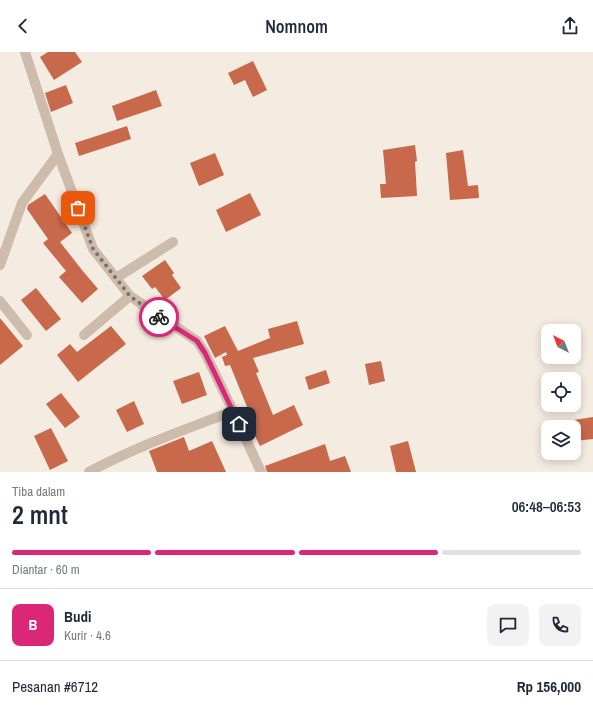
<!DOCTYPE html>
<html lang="id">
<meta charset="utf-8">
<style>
:root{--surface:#fff;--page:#f2f2f3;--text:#1f2937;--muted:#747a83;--line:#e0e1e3;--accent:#db2777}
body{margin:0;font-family:"Archivo Narrow",sans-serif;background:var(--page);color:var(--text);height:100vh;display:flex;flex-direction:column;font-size:15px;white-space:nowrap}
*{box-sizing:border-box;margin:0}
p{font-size:13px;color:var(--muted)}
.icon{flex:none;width:22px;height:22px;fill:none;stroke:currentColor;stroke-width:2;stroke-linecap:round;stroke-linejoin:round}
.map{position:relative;height:420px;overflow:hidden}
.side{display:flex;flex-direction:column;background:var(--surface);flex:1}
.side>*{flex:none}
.needle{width:26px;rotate:318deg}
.fabs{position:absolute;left:541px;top:272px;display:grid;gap:8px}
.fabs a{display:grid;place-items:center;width:40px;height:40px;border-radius:8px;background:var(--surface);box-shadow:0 2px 10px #0003;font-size:20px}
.pin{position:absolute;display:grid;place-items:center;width:34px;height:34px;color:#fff;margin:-17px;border-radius:8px;box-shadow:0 2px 6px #0006}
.courier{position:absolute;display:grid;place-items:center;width:40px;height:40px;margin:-20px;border:3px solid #db2777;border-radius:50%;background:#fff;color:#222;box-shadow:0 1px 5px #0007}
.summary em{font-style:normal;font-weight:600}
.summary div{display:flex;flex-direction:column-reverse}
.summary{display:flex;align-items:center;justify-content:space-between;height:68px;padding:0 12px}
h1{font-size:26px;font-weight:600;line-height:30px}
.bar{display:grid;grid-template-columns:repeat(4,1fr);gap:6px 4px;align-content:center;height:48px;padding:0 12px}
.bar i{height:5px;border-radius:3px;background:var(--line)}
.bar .active{background:var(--accent)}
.bar p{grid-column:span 4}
.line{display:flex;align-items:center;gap:10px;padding:0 12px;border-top:1px solid var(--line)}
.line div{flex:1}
.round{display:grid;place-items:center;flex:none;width:42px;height:42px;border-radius:8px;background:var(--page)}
header{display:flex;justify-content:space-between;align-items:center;height:52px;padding:0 12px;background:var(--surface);font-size:18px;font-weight:600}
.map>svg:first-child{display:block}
</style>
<header><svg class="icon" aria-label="back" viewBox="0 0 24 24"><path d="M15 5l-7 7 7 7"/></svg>Nomnom<svg class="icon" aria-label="share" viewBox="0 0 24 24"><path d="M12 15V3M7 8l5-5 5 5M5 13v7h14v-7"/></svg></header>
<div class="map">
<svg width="593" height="420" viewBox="0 0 593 420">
<rect width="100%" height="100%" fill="#f4ebe1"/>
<!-- building -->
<g fill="#c8694b">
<path d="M 48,0 L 75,0 L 82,10 L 54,28 L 40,5 Z"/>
<path d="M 253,9 L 267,38 L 253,45 L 245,28 L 234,33 L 228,21 Z"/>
<path d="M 66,33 L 73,51 L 51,60 L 45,41 Z"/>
<path d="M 156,38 L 162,54 L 117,69 L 112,54 Z"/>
<path d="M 127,74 L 131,87 L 79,104 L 75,91 Z"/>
<path d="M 415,93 L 417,109 L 415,110 L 417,144 L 381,146 L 380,132 L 386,132 L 383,98 Z"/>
<path d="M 463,98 L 468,134 L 478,133 L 479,146 L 450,148 L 446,101 Z"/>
<path d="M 215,101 L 224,123 L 199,134 L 190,111 Z"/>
<path d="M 250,141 L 261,163 L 226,180 L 216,158 Z"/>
<path d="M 45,142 L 72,181 L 60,190 L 82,218 L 98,237 L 82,251 L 59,225 L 66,219 L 43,191 L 48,187 L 27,157 L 28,153 Z"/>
<path d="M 165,208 L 174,221 L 172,223 L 181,236 L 165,248 L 155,235 L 152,237 L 142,224 Z"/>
<path d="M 36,236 L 61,267 L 46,279 L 21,248 Z"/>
<path d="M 0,266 L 23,294 L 0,313 Z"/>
<path d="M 297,269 L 304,292 L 253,306 L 259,320 L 256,321 L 273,363 L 294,353 L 303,373 L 260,394 L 250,374 L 254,372 L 230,313 L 225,314 L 222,305 L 227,303 L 226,300 L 215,306 L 204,284 L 225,274 L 238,299 L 270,286 L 268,277 Z"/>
<path d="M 111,274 L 126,292 L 78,330 L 57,303 L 70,292 L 77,300 Z"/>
<path d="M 381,309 L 385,329 L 369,333 L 365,312 Z"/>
<path d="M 326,318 L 330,331 L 309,338 L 305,325 Z"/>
<path d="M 199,320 L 207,343 L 182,352 L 173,329 Z"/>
<path d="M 61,341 L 80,365 L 65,376 L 46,352 Z"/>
<path d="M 134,349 L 144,372 L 127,380 L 116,358 Z"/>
<path d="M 593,365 L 593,387 L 574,389 L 574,368 Z"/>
<path d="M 51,376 L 68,409 L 50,418 L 34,384 Z"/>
<path d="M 184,385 L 189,399 L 212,389 L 226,420 L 157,420 L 149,399 Z"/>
<path d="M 408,389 L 416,420 L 396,420 L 390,394 Z"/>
<path d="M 325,392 L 330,409 L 345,404 L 351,420 L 267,420 L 265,414 Z"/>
</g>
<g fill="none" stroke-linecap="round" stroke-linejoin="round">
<!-- minor -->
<g stroke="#cdbbac" stroke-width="10">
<path d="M 25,0 L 58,102 L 93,197 L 130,244 L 197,289 L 205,301 L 233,359 L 261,420"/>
<path d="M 0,213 L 22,151 L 58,102"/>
<path d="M 116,226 L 173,190"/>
<path d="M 0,249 L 27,283"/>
<path d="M 84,283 L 130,244"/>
<path d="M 89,420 C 135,395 184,378 233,359"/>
</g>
</g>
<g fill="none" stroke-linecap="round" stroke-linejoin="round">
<!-- done -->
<path stroke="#7c716b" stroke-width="4" stroke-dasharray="0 7.2" d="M 78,156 L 93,197 L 130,244 L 159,265"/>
<!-- route -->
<path stroke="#db2777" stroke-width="5" d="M 159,265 L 197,289 L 205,301 L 239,372"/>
</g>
</svg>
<div class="fabs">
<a><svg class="needle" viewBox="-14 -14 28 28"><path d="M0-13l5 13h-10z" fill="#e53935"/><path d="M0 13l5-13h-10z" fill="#747a83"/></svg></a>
<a><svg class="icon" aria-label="locate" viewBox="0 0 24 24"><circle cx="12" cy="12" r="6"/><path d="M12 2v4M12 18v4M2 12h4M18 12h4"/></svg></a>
<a><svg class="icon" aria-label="layers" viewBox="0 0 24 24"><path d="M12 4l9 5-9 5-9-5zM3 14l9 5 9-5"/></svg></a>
</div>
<div class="pin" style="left:78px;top:156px;background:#ea580c"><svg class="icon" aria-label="bag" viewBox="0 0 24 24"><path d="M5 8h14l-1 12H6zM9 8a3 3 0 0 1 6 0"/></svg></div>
<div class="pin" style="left:239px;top:372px;background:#1f2937"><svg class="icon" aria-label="home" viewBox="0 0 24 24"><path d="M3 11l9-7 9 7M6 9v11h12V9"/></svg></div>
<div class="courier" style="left:159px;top:265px"><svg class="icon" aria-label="bike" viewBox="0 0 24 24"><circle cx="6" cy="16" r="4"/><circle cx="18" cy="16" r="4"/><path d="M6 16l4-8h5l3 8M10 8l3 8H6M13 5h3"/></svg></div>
</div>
<section class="side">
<div class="summary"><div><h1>2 mnt</h1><p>Tiba dalam</p></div><em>06:48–06:53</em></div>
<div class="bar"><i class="active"></i><i class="active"></i><i class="active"></i><i></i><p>Diantar · 60 m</p></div>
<div class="line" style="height:72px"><b class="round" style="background:var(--accent);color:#fff">B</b><div><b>Budi</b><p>Kurir · 4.6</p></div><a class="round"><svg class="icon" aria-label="chat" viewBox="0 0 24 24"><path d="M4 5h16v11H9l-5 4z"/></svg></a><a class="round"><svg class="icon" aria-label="phone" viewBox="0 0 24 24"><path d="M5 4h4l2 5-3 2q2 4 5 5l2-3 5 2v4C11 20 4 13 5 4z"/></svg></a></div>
<div class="line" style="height:52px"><div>Pesanan #6712</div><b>Rp 156,000</b></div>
</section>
